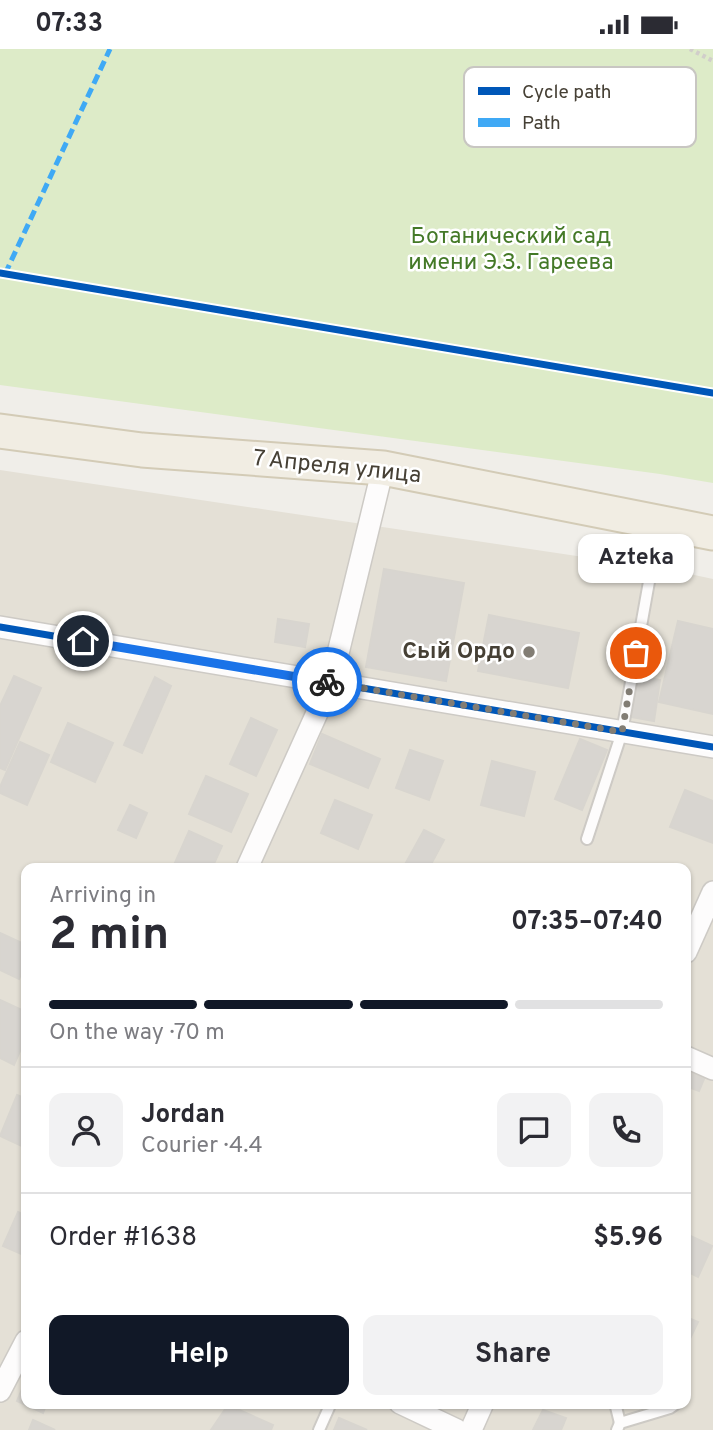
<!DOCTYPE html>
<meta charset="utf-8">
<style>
:root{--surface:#fff;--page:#f2f2f3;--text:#2b2b33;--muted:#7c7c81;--line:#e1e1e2;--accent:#111827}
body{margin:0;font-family:Overpass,sans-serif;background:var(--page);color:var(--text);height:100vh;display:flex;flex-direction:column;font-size:26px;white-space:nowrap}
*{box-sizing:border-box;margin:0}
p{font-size:23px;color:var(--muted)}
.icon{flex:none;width:38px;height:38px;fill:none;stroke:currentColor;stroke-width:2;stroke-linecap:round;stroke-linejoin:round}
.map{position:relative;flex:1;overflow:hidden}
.side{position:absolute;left:21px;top:814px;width:670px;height:546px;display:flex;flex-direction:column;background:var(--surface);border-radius:14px;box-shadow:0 2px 5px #0004}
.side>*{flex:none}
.pin{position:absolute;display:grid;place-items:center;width:60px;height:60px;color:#fff;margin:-30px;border:4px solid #fff;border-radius:50%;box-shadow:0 2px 7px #0007}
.courier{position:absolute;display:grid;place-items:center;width:70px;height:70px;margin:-35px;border:5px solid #1a73e8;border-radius:50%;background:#fff;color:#222;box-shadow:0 2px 9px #0007}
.bubble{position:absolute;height:49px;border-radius:14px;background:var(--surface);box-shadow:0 2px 5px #0004;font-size:23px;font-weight:700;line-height:49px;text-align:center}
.summary em{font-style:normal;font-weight:700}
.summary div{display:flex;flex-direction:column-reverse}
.summary{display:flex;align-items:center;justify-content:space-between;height:119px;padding:0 28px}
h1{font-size:46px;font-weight:700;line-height:52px}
.bar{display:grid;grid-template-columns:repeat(4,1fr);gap:10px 7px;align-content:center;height:84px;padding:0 28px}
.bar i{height:9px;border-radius:5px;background:var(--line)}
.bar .active{background:var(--accent)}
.bar p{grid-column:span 4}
.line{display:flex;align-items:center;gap:18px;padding:0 28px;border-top:2px solid var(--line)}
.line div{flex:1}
.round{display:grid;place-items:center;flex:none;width:74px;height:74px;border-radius:14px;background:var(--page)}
.cta{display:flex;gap:14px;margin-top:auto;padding:14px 28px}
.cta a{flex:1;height:80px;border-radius:14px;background:var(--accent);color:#fff;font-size:28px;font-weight:700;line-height:80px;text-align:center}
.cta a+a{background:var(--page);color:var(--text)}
.status{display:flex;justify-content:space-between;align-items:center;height:49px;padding:0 35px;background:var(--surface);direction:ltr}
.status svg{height:19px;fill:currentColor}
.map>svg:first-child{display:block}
</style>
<div class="status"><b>07:33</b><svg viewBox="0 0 49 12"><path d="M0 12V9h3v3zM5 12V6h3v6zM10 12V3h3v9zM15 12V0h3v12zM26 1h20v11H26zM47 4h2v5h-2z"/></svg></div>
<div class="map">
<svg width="713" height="1381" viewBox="0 0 713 1381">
<rect width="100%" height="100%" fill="#f0eee9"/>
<!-- residential -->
<path fill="#e4e0d6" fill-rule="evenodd" d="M 0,421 L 671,521 L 713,530 L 713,1381 L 0,1381 ZM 26,819 L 686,819 L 686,1354 L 26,1354 Z"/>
<!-- green -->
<path fill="#ddebc8" d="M 0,0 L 713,0 L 713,434 L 660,425 L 0,336 Z"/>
<!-- building -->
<g fill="#d8d5d0" stroke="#d8d5cf" stroke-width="2">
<path d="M 384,520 L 464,534 L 446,632 L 366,618 Z"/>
<path d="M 489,566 L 579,584 L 568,639 L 478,622 Z"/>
<path d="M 278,570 L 309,575 L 305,598 L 275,593 Z"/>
<path d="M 678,572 L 713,580 L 713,665 L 659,653 Z"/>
<path d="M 14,627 L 41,639 L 5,721 L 0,719 L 0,657 Z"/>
<path d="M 637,627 L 660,631 L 654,672 L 631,668 Z"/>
<path d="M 155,628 L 171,637 L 142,704 L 124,696 Z"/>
<path d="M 251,669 L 277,681 L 256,727 L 230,715 Z"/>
<path d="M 68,674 L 113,694 L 95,733 L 51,713 Z"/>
<path d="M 322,685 L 380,710 L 368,739 L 310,715 Z"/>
<path d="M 580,690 L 607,701 L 582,761 L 555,750 Z"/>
<path d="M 20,693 L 49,706 L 27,756 L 0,744 L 0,738 Z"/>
<path d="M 410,701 L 443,712 L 429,751 L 396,739 Z"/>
<path d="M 492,712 L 535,723 L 524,767 L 481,756 Z"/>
<path d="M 206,727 L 248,745 L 231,783 L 189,765 Z"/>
<path d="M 685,741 L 713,752 L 713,794 L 670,778 Z"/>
<path d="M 335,751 L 372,766 L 358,800 L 321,784 Z"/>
<path d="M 130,756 L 147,764 L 136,789 L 118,781 Z"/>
<path d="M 424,781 L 444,791 L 429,819 L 403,819 Z"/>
<path d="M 189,782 L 222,797 L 212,819 L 181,819 L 174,816 Z"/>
<path d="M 0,884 L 26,896 L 26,914 L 19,930 L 0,921 Z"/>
<path d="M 0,951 L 26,963 L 26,988 L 14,1016 L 0,1009 Z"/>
<path d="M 686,1022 L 704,1030 L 699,1042 L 686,1037 Z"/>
<path d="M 17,1046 L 26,1050 L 26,1099 L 0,1087 Z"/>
<path d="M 18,1163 L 26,1167 L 26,1207 L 3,1197 Z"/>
<path d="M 686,1185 L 712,1197 L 698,1228 L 686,1222 Z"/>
<path d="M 686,1268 L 698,1273 L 686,1298 Z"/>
<path d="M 26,1331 L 26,1354 L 47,1354 L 43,1364 L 17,1352 Z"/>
<path d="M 228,1356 L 273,1376 L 271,1381 L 211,1381 Z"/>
<path d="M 543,1361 L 566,1369 L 561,1381 L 533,1381 Z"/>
<path d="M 339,1369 L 367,1381 L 334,1381 Z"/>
<path d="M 33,1371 L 55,1381 L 29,1381 Z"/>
</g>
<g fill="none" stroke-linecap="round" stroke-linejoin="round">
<defs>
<g id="lane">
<path d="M 587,790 L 622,683 L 659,477"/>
<path d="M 615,1354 L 620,1374"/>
<path d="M 319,1381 L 331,1354"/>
<path d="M 617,1381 L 620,1374 L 670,1359 L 677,1354"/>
</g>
<g id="street">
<path d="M 0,578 L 713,698"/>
<path d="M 247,819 L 331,633 L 383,419"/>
<path d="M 686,903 L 713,843"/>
<path d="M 686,1008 L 713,1020"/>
<path d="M 0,1342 L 26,1292"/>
<path d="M 400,1354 L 457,1381"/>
<path d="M 471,1381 L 483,1354"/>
</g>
<path id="primary" d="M 0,382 L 142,401 L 383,419 L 713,484"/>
</defs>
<!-- lane casing -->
<use href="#lane" stroke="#cdcac5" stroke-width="14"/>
<!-- street casing -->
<use href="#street" stroke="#cdcac5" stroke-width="24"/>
<!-- primary casing -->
<use href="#primary" stroke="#d3cbb6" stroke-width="37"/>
<!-- path -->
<path stroke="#d1ceca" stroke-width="4.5" stroke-dasharray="3.5 3.5" stroke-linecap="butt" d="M 690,0 L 713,12"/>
<!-- lane -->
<use href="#lane" stroke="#fdfcfc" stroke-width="10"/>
<!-- street -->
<use href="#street" stroke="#fdfcfc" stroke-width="21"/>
<!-- primary -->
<use href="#primary" stroke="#f1ede3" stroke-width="33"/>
<!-- quiet -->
<path stroke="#3fa9f5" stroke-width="5" stroke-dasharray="10 5" stroke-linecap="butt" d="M 5,225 L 110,0"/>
<defs>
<g id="cycleway">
<path d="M 0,224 L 713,344"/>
<path d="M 0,578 L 713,698"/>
</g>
</defs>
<!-- cycleway casing -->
<use href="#cycleway" stroke="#fff" stroke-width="11"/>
<!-- cycleway -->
<use href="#cycleway" stroke="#0057b8" stroke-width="7"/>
</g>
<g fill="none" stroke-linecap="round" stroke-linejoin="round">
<!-- done -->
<path stroke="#827d74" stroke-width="7" stroke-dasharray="0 12.6" d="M 327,633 L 622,683 L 636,604"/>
<!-- route -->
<path stroke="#1a73e8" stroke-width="9" d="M 83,592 L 327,633"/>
</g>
<!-- markers -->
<circle fill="#827d74" stroke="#fff" stroke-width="2.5" cx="529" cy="603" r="7"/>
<g text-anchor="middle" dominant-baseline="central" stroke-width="5" stroke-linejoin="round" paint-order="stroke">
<!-- park labels -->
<g font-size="23" fill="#447927" stroke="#fff">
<text x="511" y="188">Ботанический сад<tspan x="511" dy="26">имени Э.З. Гареева</tspan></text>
</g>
<!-- street labels -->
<g font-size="23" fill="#464035" stroke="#fff">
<text transform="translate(337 419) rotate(6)">7 Апреля улица</text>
</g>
<!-- poi labels -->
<g font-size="23" font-weight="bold" fill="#464035" stroke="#fff" text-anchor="end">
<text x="515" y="603">Сый Ордо</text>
</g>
</g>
<!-- legend -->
<rect x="464" y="18" width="232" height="80" rx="10" fill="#fff" stroke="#c8c6c2" stroke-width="2"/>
<rect x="478" y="38" width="32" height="8" fill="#0057b8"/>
<rect x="478" y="69" width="32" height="9" fill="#3fa9f5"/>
<g font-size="19" fill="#464035">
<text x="522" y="49">Cycle path</text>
<text x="522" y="80">Path</text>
</g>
</svg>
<div class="pin" style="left:636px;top:604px;background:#ea580c"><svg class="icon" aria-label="bag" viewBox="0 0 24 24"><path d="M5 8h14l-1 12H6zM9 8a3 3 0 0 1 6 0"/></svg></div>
<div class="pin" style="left:83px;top:592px;background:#1f2937"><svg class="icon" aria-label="home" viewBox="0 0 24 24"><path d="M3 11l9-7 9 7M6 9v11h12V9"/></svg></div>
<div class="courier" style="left:327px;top:633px"><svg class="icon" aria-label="bike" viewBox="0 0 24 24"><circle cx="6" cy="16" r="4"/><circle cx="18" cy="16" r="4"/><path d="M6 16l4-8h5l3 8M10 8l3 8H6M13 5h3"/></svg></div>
<div class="bubble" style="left:578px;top:485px;width:116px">Azteka</div>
<section class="side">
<div class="summary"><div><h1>2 min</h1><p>Arriving in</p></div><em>07:35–07:40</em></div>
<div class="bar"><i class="active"></i><i class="active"></i><i class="active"></i><i></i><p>On the way · 70 m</p></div>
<div class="line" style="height:126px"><a class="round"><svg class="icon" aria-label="person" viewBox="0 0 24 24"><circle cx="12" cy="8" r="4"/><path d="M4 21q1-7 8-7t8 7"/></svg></a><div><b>Jordan</b><p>Courier · 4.4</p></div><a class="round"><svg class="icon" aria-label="chat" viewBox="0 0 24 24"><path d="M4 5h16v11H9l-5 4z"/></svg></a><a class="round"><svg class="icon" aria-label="phone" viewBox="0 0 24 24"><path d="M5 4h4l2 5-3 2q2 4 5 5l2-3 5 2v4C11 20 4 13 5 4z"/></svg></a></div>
<div class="line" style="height:91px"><div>Order #1638</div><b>$5.96</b></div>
<div class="cta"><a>Help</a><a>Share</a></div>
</section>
</div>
